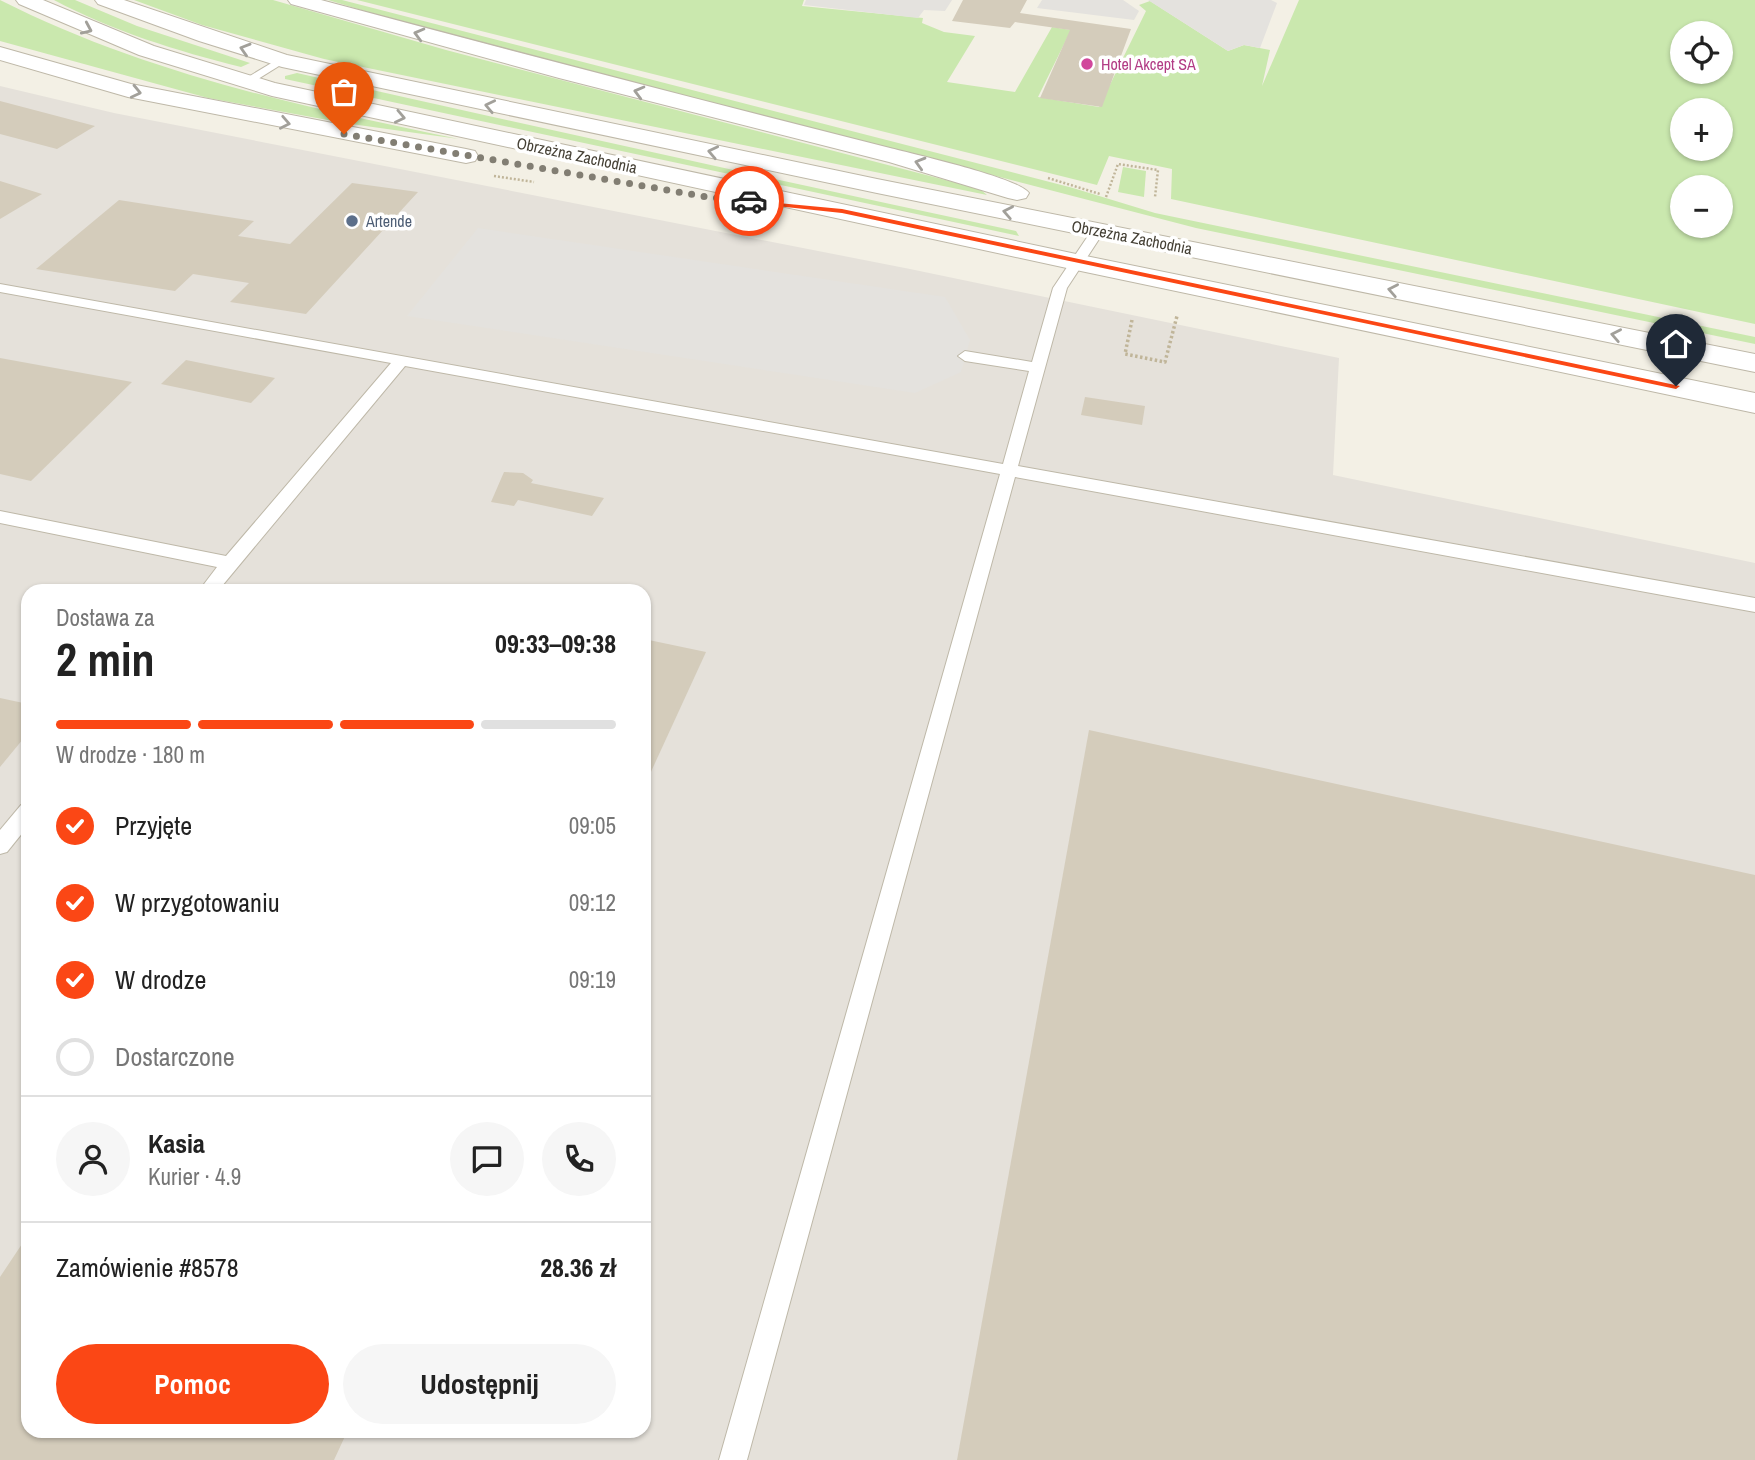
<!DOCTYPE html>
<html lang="pl">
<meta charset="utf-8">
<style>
:root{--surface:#fff;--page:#f6f6f6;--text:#222;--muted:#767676;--line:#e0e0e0;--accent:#fb4715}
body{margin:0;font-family:"Archivo Narrow",sans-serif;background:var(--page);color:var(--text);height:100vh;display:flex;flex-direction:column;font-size:26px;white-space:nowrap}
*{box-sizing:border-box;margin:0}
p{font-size:23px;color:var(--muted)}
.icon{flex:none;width:38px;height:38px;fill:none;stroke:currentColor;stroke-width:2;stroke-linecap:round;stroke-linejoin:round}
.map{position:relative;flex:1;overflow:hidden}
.side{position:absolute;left:21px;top:584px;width:630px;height:854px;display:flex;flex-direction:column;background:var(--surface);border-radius:21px;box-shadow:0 2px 5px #0004}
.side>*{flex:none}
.buttons{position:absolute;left:1670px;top:21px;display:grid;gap:14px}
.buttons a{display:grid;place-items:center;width:63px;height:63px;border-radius:50%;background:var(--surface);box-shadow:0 2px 5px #0004;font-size:35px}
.pin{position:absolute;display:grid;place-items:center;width:60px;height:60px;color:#fff;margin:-72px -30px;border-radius:50% 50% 50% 0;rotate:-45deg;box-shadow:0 0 7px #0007}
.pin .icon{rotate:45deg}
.courier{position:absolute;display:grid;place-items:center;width:70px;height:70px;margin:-35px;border:5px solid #fb4715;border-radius:50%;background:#fff;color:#222;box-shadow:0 2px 9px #0007}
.head em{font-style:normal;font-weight:800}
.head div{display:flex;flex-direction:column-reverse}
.head{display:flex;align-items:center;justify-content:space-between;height:119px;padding:0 35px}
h1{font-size:46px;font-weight:800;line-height:52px}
.bar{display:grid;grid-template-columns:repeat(4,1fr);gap:10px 7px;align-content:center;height:84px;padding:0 35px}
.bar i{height:9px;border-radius:5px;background:var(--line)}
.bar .active{background:var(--accent)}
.bar p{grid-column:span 4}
.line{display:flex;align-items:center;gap:18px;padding:0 35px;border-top:2px solid var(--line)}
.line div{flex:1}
.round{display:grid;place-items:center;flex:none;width:74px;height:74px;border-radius:37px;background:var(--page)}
ol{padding:0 35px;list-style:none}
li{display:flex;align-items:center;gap:21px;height:77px}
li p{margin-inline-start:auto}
li .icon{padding:7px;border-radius:50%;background:var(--accent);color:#fff;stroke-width:4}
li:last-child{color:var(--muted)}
li i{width:38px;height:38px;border:4px solid var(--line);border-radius:50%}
.button{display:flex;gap:14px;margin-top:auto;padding:14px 35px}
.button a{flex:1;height:80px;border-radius:42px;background:var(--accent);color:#fff;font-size:28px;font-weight:800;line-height:80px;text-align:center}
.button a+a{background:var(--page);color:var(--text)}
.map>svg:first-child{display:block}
</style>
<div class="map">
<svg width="1755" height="1460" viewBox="0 0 1755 1460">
<rect width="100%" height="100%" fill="#f3f0e5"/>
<!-- industrial -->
<path fill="#e5e1da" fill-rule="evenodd" d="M 0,86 L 114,113 L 910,269 L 1339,358 L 1333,475 L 1755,563 L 1755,1460 L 0,1460 ZM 28,592 L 644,592 L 644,1432 L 28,1432 Z"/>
<!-- green -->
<g fill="#cae8ae" fill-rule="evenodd">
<path d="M 0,0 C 144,73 302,107 459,139 L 344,123 L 208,98 L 0,41 Z"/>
<path d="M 54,0 L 75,0 L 137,26 L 250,63 L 241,67 C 177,51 112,31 54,0 Z"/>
<path d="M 134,0 L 273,0 L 446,50 L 980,189 L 987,195 L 324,59 L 202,25 Z"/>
<path d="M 328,0 L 342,0 L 1073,188 L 1155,213 L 1755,337 L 1755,344 L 1196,228 L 398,21 Z"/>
<path d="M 357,0 L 804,0 L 802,6 L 923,18 L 922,23 L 944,32 L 975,36 L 947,82 L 1015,92 L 1052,27 L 1071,30 L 1038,97 L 1099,107 L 1146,11 L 1139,5 L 1150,1 L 1228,51 L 1244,45 L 1270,50 L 1262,86 L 1299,0 L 1755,0 L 1755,324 L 1171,199 L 1172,169 L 1109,156 L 1097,185 ZM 1682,33 L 1720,33 L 1720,72 L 1682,72 ZM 1682,110 L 1720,110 L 1720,149 L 1682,149 ZM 1682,187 L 1720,187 L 1720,226 L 1682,226 Z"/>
<path d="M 297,73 C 536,127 776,180 1016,231 L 1019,236 L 285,79 L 285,76 Z"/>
<path d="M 1123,167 L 1146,171 L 1144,197 L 1118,192 Z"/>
</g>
<!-- parking -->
<g fill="#e4e2de">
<path d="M 806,0 L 952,0 L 945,11 L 924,10 L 918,18 L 804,5 Z"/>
<path d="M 1042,0 L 1123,0 L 1139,11 L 1134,20 L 1037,8 Z"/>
<path d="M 1148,0 L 1271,0 L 1277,3 L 1260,48 L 1244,45 L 1228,51 Z"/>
<path d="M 478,228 L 945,297 L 970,340 L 961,372 L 915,393 L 407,316 Z"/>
</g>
<!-- building -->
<g fill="#d4ccbb">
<path d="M 963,0 L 1027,0 L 1020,13 L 1131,29 L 1102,107 L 1040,98 L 1070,30 L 1015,22 L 1010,28 L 952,21 Z"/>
<path d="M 0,101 L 95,126 L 57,149 L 0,134 Z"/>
<path d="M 0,181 L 42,194 L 0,219 Z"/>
<path d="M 352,183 L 418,192 L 306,314 L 230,302 L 249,283 L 193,274 L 175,291 L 36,269 L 119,200 L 254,221 L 238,236 L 290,244 Z"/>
<path d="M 0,358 L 132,382 L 31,481 L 0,474 Z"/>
<path d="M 186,360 L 275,378 L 251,403 L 161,384 Z"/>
<path d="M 1085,397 L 1145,406 L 1142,425 L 1081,415 Z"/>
<path d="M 504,472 L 523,473 L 533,480 L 531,483 L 604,498 L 592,516 L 518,500 L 514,506 L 491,502 Z"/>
<path d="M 644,639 L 706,652 L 644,787 Z"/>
<path d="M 0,698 L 28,704 L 28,733 L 0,767 Z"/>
<path d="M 1089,730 L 1755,875 L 1755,1460 L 957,1460 Z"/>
<path d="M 28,1235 L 28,1432 L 347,1432 L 334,1460 L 0,1460 L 0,1277 Z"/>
</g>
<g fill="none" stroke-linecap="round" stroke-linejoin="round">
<defs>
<g id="service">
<path d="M 278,59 L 287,61 L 250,84 L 240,82 Z"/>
<path d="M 1099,226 L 1105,230 L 1067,288 L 1018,466 L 1755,598 L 1755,612 L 1015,477 L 747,1460 L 719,1460 L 1000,474 L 405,366 L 217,592 L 198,592 L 217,567 L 0,523 L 0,511 L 226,556 L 391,363 L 0,292 L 0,284 L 1003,464 L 1029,371 L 965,361 L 958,356 L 965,351 L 1032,362 L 1053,288 L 1094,227 Z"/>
<path d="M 28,802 L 28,826 L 7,852 L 0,854 L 0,830 L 21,805 Z"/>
</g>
<g id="tertiary">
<path d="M 16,0 L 43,0 L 154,46 L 275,83 L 1076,254 L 1755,393 L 1755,413 L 1076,270 L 272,96 L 139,55 L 19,4 Z"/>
<path d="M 95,0 L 124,0 L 287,55 L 877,179 L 1755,354 L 1755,372 L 877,193 L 282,67 L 199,41 L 98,4 Z"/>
<path d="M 288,0 L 321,0 C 510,51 700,100 890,148 C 913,154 1019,178 1029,193 L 1026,198 L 1017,200 L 1008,198 L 889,162 L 559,78 L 291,4 Z"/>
<path d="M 0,47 L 131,84 L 466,149 L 475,151 L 478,156 L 475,161 L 466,163 L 128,97 L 0,60 Z"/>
</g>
</defs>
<!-- service casing -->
<use href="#service" stroke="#beb8a8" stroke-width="2"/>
<!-- tertiary casing -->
<use href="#tertiary" stroke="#beb8a8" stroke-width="2"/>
<!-- path-far1 -->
<g stroke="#c0b599" stroke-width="2.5" stroke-dasharray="2 2" stroke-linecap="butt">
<path d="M 494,176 L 534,182"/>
<path d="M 1048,178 L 1100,194"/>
<path d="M 1106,197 L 1118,164 L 1158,170 L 1155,197"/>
</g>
<!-- path -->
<path stroke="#c0b599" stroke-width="3.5" stroke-dasharray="2.5 2.5" stroke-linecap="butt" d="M 1132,320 L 1125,354 L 1165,362 L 1177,316"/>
<!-- service -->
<use href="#service" fill="#fff" fill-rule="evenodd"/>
<!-- tertiary -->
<use href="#tertiary" fill="#fff" fill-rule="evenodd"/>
</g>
<!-- one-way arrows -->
<defs><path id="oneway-chevron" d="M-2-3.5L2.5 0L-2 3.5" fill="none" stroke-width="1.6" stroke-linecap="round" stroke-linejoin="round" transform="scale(1.75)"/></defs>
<g stroke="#a2a09a">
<use href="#oneway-chevron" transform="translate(87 29) rotate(24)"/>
<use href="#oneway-chevron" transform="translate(419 34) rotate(-165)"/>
<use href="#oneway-chevron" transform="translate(245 49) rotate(-163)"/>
<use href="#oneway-chevron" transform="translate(136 92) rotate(13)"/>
<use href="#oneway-chevron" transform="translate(639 92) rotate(-165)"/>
<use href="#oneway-chevron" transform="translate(490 106) rotate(-168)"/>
<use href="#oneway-chevron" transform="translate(400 117) rotate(12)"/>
<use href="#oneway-chevron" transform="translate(285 123) rotate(11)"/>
<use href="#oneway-chevron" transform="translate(713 152) rotate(-168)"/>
<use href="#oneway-chevron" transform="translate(920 163) rotate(-164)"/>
<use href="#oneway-chevron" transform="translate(1008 212) rotate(-169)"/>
<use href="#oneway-chevron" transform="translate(1393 290) rotate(-169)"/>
<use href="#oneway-chevron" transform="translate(1616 335) rotate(-169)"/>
</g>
<!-- route -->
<path fill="#fb4715" d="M 746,200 L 842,209 L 1680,386 L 1676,389 L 842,213 L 749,203 Z"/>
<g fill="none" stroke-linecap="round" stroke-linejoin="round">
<!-- done -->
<path stroke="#827e73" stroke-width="7" stroke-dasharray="0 12.6" d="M 344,134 L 707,197 L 749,201"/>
</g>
<!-- markers -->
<circle fill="#d1479c" stroke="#fff" stroke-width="2.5" cx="1087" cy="64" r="7"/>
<circle fill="#5c6f8a" stroke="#fff" stroke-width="2.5" cx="352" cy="221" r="7"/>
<g text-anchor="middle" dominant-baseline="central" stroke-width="7" stroke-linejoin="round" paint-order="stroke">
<!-- far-hotel labels -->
<g font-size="16" fill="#b23c85" stroke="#fff" text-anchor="start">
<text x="1101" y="64">Hotel Akcept SA</text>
</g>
<!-- far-street labels -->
<g font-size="16" fill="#454035" stroke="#fff">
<text transform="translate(577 155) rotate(12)">Obrzeżna Zachodnia</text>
<text transform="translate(1132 237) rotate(11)">Obrzeżna Zachodnia</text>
</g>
<!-- far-service labels -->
<g font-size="16" fill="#4e5e75" stroke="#fff" text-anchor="start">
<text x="366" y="221">Artende</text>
</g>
</g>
</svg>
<div class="buttons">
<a><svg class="icon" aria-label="locate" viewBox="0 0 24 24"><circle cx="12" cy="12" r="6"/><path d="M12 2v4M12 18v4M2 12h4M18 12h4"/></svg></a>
<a>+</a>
<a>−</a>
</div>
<div class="pin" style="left:344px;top:134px;background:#ea580c"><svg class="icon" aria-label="bag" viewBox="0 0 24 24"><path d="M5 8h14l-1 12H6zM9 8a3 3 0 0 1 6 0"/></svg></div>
<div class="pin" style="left:1676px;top:386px;background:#1f2937"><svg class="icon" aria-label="home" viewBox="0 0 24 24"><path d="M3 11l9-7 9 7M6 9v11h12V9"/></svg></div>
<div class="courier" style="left:749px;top:201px"><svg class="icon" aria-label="car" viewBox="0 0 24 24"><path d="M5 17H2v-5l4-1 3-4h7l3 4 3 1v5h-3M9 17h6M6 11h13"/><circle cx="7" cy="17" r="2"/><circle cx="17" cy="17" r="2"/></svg></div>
<section class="side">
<div class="head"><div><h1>2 min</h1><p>Dostawa za</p></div><em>09:33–09:38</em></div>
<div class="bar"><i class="active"></i><i class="active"></i><i class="active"></i><i></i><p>W drodze · 180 m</p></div>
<ol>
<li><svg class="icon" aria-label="check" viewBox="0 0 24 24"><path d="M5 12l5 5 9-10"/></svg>Przyjęte<p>09:05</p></li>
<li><svg class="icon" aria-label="check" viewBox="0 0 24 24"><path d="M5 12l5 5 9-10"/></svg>W przygotowaniu<p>09:12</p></li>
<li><svg class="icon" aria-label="check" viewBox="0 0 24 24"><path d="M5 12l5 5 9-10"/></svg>W drodze<p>09:19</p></li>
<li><i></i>Dostarczone</li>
</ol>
<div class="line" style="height:126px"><a class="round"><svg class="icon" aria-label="person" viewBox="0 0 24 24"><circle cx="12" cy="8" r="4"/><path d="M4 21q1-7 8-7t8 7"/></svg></a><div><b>Kasia</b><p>Kurier · 4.9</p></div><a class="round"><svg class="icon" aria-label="chat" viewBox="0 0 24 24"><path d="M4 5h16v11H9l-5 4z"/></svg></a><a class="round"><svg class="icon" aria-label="phone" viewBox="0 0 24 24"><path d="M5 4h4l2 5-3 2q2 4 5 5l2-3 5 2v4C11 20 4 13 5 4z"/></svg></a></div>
<div class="line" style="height:91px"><div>Zamówienie #8578</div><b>28.36 zł</b></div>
<div class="button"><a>Pomoc</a><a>Udostępnij</a></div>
</section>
</div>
